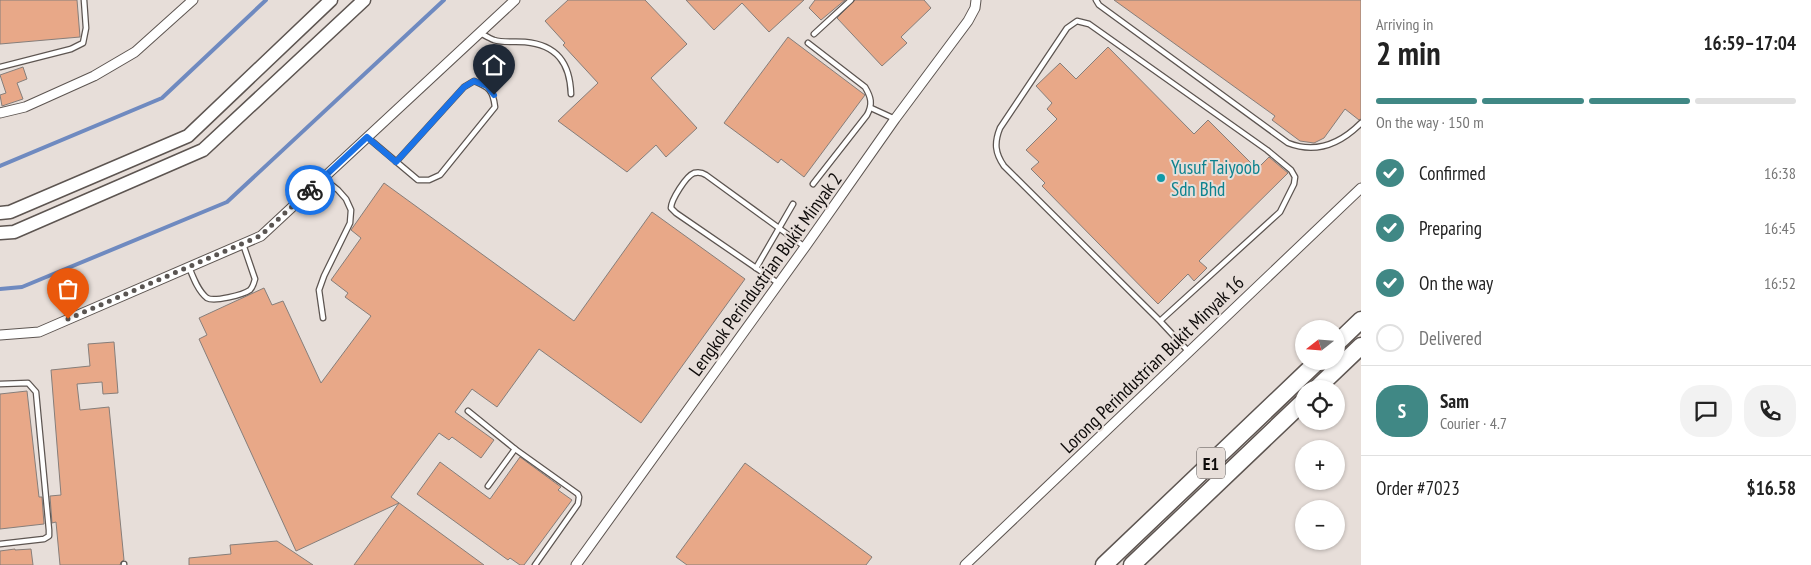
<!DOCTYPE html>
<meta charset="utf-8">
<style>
:root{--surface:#fff;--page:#f2f2f2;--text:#222;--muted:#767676;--line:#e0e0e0;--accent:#408885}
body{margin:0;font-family:"PT Sans Narrow",sans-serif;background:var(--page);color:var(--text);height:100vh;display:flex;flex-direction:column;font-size:19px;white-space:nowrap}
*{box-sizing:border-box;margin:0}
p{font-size:16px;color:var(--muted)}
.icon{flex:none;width:28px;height:28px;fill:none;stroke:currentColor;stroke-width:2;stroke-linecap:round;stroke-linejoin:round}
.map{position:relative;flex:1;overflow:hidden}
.panel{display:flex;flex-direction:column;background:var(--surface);width:450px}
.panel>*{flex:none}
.needle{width:32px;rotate:253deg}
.tools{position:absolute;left:1295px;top:320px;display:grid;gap:10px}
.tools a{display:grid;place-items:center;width:50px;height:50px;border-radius:50%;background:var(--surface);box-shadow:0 1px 4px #0004;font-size:25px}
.pin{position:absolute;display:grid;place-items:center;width:42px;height:42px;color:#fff;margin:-51px -21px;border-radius:50% 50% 50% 0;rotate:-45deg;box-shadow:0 0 5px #0007}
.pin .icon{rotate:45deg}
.courier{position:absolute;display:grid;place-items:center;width:50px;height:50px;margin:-25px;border:4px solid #1a73e8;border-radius:50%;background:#fff;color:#222;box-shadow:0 1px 6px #0007}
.overview em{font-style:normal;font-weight:600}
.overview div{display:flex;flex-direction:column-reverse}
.overview{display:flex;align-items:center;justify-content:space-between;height:85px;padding:0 15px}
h1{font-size:32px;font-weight:600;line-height:38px}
.bar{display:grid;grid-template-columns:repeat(4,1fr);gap:8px 5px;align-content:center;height:60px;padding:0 15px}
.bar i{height:6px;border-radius:4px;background:var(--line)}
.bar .selected{background:var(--accent)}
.bar p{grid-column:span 4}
.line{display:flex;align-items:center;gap:12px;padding:0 15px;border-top:1px solid var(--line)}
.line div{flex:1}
.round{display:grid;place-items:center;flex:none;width:52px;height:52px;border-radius:20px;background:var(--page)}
ol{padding:0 15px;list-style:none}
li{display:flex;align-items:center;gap:15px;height:55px}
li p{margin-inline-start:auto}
li .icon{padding:5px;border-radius:50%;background:var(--accent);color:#fff;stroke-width:4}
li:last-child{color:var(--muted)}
li i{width:28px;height:28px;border:2px solid var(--line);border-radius:50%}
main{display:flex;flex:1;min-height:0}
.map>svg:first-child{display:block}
</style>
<main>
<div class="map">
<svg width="1361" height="565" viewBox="0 0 1361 565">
<rect width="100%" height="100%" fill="#e7ded9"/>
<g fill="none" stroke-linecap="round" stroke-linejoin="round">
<!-- stream -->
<g stroke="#6f8ac0" stroke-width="4">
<path d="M 0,166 L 162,98 L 266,0"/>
<path d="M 0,289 L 22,287 L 227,202 L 444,0"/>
</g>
</g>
<!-- building -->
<g fill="#e8a888" stroke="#867e7a">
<path d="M 0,0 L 77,0 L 80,37 L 0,44 Z"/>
<path d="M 568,0 L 645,0 L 687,44 L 651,78 L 697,128 L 666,157 L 656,145 L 627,172 L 558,121 L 598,83 L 563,45 L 565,43 L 545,21 Z"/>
<path d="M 686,0 L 804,0 L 769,32 L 742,3 L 714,30 Z"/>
<path d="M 815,0 L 845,0 L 821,20 L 809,8 Z"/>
<path d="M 855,0 L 924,0 L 931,8 L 901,37 L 907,43 L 882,66 L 837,18 Z"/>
<path d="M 1114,0 L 1361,0 L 1361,119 L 1359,120 L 1345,109 L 1324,138 L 1314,143 L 1300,141 L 1272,120 L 1275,116 Z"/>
<path d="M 788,37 L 865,95 L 804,177 L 781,159 L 778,163 L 724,123 Z"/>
<path d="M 1108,47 L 1194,134 L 1208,120 L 1257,169 L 1269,157 L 1288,173 L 1199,261 L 1207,268 L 1194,281 L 1188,274 L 1158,304 L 1042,186 L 1045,183 L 1031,169 L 1039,162 L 1026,150 L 1057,119 L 1047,109 L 1052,103 L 1036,86 L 1060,63 L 1076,79 Z"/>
<path d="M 23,67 L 27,79 L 17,83 L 23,99 L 2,106 L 0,95 L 6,93 L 0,75 Z"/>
<path d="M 384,183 L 574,321 L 652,212 L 745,279 L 641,423 L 539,349 L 497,407 L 472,389 L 455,412 L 494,440 L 481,458 L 452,437 L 449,440 L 439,433 L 391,497 L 484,565 L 354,565 L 399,503 L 296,551 L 199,339 L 207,335 L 199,318 L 264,288 L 272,305 L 283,301 L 321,383 L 371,316 L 345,297 L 348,293 L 331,280 L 361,238 L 351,230 Z"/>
<path d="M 114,342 L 118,393 L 103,394 L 102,382 L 77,384 L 80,410 L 109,407 L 124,560 L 121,562 L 120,565 L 60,565 L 56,522 L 52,523 L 50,496 L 61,495 L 51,370 L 90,366 L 88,344 Z"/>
<path d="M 27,391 L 39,497 L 42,497 L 44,524 L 0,529 L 0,394 Z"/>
<path d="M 520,457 L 561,487 L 558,490 L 572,500 L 524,565 L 520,565 L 510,558 L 508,560 L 417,494 L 440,462 L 490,499 Z"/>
<path d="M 745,463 L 872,557 L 866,565 L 687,565 L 676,557 Z"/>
<path d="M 277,541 L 313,565 L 189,565 L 189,558 L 231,554 L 230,545 Z"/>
<path d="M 15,549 L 15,550 L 31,549 L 33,565 L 0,565 L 0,551 Z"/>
</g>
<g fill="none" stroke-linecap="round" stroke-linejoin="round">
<defs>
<g id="service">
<path d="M 1096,0 L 1099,5 L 1288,143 C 1316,154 1340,144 1361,123"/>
<path d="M 480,33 C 484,35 489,38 494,40 C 503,43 514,41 525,42 C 557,45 570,63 571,94"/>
<path d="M 814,34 L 851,0"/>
<path d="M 808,43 L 865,87 C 871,97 873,104 867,115 L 813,184"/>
<path d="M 0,67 L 71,49 L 83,43 L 86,28 L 84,0"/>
<path d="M 871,108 L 895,119"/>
<path d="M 367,137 L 418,180 L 429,180 L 440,175 L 495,107 C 493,90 489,87 474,81 L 464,87 L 396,162"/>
<path d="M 323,178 L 338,190 L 346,199 L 351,210 L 350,223 L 324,276 L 319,290 L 323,318"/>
<path d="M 189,267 C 193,277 198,291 207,298 C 214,302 243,295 250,290 C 253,287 254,283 255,279 L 243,244"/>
<path d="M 756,268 L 793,204"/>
<path d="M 778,283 L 676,213 L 671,208 C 671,200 686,176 694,173 C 698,172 703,173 706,175 L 805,247"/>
<path d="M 1160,321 L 1280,212 L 1294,184 L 1295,177 L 1291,170 L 1267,150 L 1089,24 L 1077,21 L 1067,28 L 1000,128 C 994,143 995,153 1004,166 L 1160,321 L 1188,351"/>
<path d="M 0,384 L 28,383 L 36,392 L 49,530 L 49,536 L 44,539 L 0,544"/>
<path d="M 468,411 L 515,449 L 578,494 L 579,497 L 578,504 L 535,565"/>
<path d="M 488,486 L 515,449"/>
<path d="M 124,564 L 124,565"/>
</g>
<g id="minor">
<path d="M 0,113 L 25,107 L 94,76 L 135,52 L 193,0"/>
<path d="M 0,335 L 39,332 L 261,236 L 515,0"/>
<path d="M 576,565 L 805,247 L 895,119 L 968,21 L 975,8 L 976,0"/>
<path d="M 965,565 L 1361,188"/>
</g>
<g id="secondary">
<path d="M 0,213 L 10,212 L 188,136 L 331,0"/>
<path d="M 0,233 L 14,232 L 203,150 L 364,0"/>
</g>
<g id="motorway">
<path d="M 1336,344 L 1361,320"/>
<path d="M 1316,389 L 1361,346"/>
<path d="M 1104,565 L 1318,361"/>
<path d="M 1132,565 L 1304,401"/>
</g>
</defs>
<!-- service casing -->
<use href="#service" stroke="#5d5551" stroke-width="7"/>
<!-- minor casing -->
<use href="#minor" stroke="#5d5551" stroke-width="11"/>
<!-- secondary casing -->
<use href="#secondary" stroke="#5d5551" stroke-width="15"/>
<!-- motorway casing -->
<use href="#motorway" stroke="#5d5551" stroke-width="19"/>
<!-- service -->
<use href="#service" stroke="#fff" stroke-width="4.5"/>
<!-- minor -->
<use href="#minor" stroke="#fff" stroke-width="9"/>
<!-- secondary -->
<use href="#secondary" stroke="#fff" stroke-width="12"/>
<!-- motorway -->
<use href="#motorway" stroke="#fff" stroke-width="16"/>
</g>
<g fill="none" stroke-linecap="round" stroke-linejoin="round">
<!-- done -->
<path stroke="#5a5552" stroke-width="5" stroke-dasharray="0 9" d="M 68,319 L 260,236 L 310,190"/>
<!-- route -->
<path stroke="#1a73e8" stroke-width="6" d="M 310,190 L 367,137 L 396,162 L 464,87 L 474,81 L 487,86 L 494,95"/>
</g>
<!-- markers -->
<circle fill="#0f9aa8" stroke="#e7ded9" stroke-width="2" cx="1161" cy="178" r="5"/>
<g text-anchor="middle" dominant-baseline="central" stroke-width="4" stroke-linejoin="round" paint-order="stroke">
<!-- shield labels -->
<rect fill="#e7ded9" stroke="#4f4a48" stroke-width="1" x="1197" y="447.5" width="28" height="31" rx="4"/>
<g font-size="18" font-weight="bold" fill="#0e0b0a">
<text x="1211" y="463">E1</text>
</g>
<!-- culture labels -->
<g font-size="19" fill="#0d838f" stroke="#e7ded9" text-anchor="start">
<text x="1171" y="167">Yusuf Taiyoob<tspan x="1171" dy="22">Sdn Bhd</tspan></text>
</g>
<!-- street labels -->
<g font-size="19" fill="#0e0b0a" stroke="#e7ded9">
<text transform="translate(765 274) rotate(-54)">Lengkok Perindustrian Bukit Minyak 2</text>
<text transform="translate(1152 364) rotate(-44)">Lorong Perindustrian Bukit Minyak 16</text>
</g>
</g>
</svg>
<div class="tools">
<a><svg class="needle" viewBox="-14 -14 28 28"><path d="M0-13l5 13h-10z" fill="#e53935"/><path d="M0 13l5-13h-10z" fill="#767676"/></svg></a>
<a><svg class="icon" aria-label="locate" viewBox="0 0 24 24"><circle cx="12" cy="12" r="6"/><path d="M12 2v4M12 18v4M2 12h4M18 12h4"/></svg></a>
<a>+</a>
<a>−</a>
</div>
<div class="pin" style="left:68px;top:319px;background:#ea580c"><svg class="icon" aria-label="bag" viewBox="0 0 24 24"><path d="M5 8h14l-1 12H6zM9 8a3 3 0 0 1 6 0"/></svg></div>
<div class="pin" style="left:494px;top:95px;background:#1f2937"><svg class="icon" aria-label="home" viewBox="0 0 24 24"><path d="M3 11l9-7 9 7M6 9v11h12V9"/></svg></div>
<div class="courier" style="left:310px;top:190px"><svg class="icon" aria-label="bike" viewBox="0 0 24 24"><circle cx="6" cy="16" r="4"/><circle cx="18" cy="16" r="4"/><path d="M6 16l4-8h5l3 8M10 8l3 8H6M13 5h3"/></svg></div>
</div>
<section class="panel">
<div class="overview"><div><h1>2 min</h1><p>Arriving in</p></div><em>16:59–17:04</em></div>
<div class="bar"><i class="selected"></i><i class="selected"></i><i class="selected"></i><i></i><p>On the way · 150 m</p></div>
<ol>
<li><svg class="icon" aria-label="check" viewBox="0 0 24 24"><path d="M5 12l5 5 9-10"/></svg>Confirmed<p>16:38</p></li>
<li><svg class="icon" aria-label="check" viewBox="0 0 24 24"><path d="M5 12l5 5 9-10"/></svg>Preparing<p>16:45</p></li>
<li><svg class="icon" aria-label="check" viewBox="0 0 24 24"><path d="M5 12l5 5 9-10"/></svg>On the way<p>16:52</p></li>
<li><i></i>Delivered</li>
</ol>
<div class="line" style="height:90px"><b class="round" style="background:var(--accent);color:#fff">S</b><div><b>Sam</b><p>Courier · 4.7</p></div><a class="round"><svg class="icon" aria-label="chat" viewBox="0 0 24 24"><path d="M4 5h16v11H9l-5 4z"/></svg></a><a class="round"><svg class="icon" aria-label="phone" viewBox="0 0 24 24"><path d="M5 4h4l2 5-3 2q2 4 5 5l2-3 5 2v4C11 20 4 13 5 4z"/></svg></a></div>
<div class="line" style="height:65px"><div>Order #7023</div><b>$16.58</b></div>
</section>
</main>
